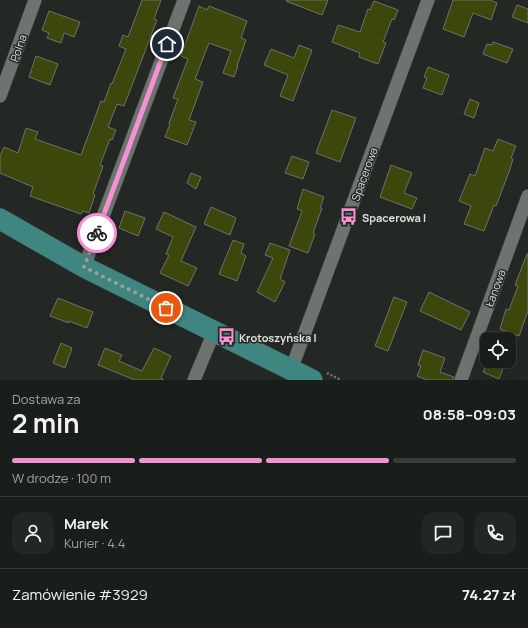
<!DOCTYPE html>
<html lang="pl">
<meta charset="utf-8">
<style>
:root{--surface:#1a1e1b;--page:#232724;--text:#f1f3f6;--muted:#9fa2a3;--line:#383c3a;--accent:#f591d2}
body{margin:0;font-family:Manrope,sans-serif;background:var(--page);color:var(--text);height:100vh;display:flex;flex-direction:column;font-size:15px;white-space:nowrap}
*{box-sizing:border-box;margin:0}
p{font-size:13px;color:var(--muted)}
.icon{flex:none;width:22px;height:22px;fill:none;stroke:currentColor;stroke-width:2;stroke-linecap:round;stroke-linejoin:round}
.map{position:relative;height:380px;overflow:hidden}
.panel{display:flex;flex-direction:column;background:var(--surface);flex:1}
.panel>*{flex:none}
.fabs{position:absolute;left:480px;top:332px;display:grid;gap:8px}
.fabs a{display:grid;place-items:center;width:36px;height:36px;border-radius:8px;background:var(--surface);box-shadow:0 4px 16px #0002,0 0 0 1px var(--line);font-size:20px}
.pin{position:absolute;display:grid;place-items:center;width:34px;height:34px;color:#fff;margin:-17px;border:2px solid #fff;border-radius:50%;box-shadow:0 1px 4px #0007}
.courier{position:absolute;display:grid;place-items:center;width:40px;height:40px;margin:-20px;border:3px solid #f591d2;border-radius:50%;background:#fff;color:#222;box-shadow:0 1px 5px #0007}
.head em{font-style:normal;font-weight:700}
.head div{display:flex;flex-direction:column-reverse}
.head{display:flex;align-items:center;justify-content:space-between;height:68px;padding:0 12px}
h1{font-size:26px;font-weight:700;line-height:30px}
.bar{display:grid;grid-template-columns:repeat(4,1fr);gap:6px 4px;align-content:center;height:48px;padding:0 12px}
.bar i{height:5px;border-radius:3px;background:var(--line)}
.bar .current{background:var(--accent)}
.bar p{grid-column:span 4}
.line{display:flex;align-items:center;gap:10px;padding:0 12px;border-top:1px solid var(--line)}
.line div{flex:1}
.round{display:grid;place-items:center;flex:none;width:42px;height:42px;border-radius:12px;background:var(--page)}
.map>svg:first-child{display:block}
</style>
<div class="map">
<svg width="528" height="380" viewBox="0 0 528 380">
<rect width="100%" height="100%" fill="#232824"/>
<!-- building -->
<g fill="#3c470b" stroke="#6f706b">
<path d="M 142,0 L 161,0 L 154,19 L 157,20 L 124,106 L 117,104 L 108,127 L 116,130 L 112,140 L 110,139 L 100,165 L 103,166 L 93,194 L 95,195 L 89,213 L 83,211 L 81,214 L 30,196 L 33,187 L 0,173 L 0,156 L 4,147 L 18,153 L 26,128 L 38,132 L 35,139 L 81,155 L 101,101 L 104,102 L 111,83 L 112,84 L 126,49 L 119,46 L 123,35 L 128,37 Z"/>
<path d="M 287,0 L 328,0 L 322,15 L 286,1 Z"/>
<path d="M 453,0 L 490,0 L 497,3 L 491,20 L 473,13 L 464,37 L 443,29 Z"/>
<path d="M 374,1 L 398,10 L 394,20 L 392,19 L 383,42 L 386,43 L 378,64 L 359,57 L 360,53 L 332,42 L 338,25 L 360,32 L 368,9 L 370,10 Z"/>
<path d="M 517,5 L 528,9 L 528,23 L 512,17 Z"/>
<path d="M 199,6 L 207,10 L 209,6 L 247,21 L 241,38 L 246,40 L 237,66 L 238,66 L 234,77 L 223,73 L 231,51 L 209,43 L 195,79 L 203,82 L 189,120 L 196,122 L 187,145 L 165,137 L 170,124 L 169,123 L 178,99 L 173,98 L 188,59 L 181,56 Z"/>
<path d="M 49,11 L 80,22 L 74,37 L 64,33 L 61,43 L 47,38 L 49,33 L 42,30 Z"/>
<path d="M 493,42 L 513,49 L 507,63 L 483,54 L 487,44 L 492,45 Z"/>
<path d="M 299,45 L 312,50 L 293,101 L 280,96 L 288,75 L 264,65 L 271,49 L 294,58 Z"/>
<path d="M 36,56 L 58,64 L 50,85 L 29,77 Z"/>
<path d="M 428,67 L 449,75 L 442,95 L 423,88 L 427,78 L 424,77 Z"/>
<path d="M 470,99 L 479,103 L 474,118 L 464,114 Z"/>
<path d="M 332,110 L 356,118 L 340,162 L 316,153 Z"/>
<path d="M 498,139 L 516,146 L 511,158 L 513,159 L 509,172 L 496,206 L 494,205 L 484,231 L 464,224 L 471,206 L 459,201 L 470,174 L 475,176 L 485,148 L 493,151 Z"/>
<path d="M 292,156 L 309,162 L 303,179 L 285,173 Z"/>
<path d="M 391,165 L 412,173 L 404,193 L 417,198 L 412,209 L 380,197 Z"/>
<path d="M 191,173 L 201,177 L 196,189 L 187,183 Z"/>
<path d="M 303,189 L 324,197 L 320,208 L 322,208 L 313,233 L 315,234 L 308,253 L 289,246 L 302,211 L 297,209 Z"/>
<path d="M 211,207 L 236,218 L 230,235 L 204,224 Z"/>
<path d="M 125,211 L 145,218 L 138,236 L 119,228 Z"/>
<path d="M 164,212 L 196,227 L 181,261 L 197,268 L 188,286 L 160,273 L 169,255 L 166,254 L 173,237 L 156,229 Z"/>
<path d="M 233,240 L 244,244 L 241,253 L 246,256 L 237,281 L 219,274 Z"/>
<path d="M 270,243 L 290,250 L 280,279 L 285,282 L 275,302 L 257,292 L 273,258 L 265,255 Z"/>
<path d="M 527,254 L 528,254 L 528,311 L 519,336 L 500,329 L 506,309 L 509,310 L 518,286 L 515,285 Z"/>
<path d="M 429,292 L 470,312 L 461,330 L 420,311 Z"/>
<path d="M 394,297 L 407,302 L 388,351 L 375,346 Z"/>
<path d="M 58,298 L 93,312 L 87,328 L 69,321 L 69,323 L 50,316 Z"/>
<path d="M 61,343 L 72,348 L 65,368 L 53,363 Z"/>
<path d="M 105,348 L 122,355 L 119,361 L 142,371 L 154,348 L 171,356 L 161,378 L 164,380 L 135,380 L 98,365 Z"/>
<path d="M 423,350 L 445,358 L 440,372 L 454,377 L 453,380 L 427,380 L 417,376 L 421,366 L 418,365 Z"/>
<path d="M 488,361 L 506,361 L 499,379 L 483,372 Z"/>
</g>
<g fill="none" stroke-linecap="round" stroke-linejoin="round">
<defs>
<g id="street">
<path d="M 0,96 L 35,0"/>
<path d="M 84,267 L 184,0"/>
<path d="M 291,370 L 428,0"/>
<path d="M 194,380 L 214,332"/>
<path d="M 461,380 L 528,196"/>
</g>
<path id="primary" d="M 0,219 L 84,267 L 312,380"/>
</defs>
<!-- street casing -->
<use href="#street" stroke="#3e4240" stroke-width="14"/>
<!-- primary casing -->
<use href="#primary" stroke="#3e4240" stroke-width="22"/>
<!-- path -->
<path stroke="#767a77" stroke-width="2.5" stroke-dasharray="2 2" stroke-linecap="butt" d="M 327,373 L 341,380"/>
<!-- street -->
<use href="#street" stroke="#6d736f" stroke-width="13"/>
<!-- primary -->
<use href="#primary" stroke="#3f8681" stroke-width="21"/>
</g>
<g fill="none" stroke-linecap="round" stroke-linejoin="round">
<!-- done -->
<path stroke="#9ca09d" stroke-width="4" stroke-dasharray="0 7.2" d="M 97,233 L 84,267 L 166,308"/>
<!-- route -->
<path stroke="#f591d2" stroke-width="5" d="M 97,233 L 167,44"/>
</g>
<!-- icons -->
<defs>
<symbol id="bus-bare" viewBox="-9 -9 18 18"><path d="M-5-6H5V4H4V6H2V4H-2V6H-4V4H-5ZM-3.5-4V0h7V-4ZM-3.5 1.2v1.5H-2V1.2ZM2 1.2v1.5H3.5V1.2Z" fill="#f591d2" stroke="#232824" stroke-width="2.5" paint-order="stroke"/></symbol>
</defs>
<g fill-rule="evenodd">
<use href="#bus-bare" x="336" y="204" width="25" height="25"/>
<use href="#bus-bare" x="214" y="324" width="25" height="25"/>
</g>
<g text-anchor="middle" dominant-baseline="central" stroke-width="3" stroke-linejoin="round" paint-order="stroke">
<!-- street labels -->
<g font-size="11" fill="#dde0de" stroke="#232824">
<text transform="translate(18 48) rotate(-70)">Polna</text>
<text transform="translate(364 174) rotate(-70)">Spacerowa</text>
<text transform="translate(495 288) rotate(-70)">Łanowa</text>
</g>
<!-- poi labels -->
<g font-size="11" font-weight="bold" fill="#dde0de" stroke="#232824" text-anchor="start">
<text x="362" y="217">Spacerowa I</text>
<text x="239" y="337">Krotoszyńska I</text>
</g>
</g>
</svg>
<div class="fabs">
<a><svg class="icon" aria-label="locate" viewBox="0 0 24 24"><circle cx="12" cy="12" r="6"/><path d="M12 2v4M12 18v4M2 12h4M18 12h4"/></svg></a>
</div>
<div class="pin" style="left:166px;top:308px;background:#ea580c"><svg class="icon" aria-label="bag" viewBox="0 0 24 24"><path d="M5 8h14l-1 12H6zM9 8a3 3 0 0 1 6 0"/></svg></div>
<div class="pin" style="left:167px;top:44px;background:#1f2937"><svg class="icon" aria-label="home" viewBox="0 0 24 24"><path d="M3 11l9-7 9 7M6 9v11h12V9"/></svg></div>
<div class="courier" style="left:97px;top:233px"><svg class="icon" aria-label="bike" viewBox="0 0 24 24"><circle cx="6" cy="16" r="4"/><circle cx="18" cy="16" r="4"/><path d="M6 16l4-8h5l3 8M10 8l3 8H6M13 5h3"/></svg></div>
</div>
<section class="panel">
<div class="head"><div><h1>2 min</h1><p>Dostawa za</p></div><em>08:58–09:03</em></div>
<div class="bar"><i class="current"></i><i class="current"></i><i class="current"></i><i></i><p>W drodze · 100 m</p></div>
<div class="line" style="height:72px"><a class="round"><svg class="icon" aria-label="person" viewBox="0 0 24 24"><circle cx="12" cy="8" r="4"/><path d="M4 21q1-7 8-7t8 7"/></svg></a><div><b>Marek</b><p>Kurier · 4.4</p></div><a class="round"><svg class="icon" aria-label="chat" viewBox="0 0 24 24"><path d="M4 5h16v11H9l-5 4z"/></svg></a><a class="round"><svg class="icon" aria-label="phone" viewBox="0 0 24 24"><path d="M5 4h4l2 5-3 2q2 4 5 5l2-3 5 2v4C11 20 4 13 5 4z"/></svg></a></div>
<div class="line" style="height:52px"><div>Zamówienie #3929</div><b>74.27 zł</b></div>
</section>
